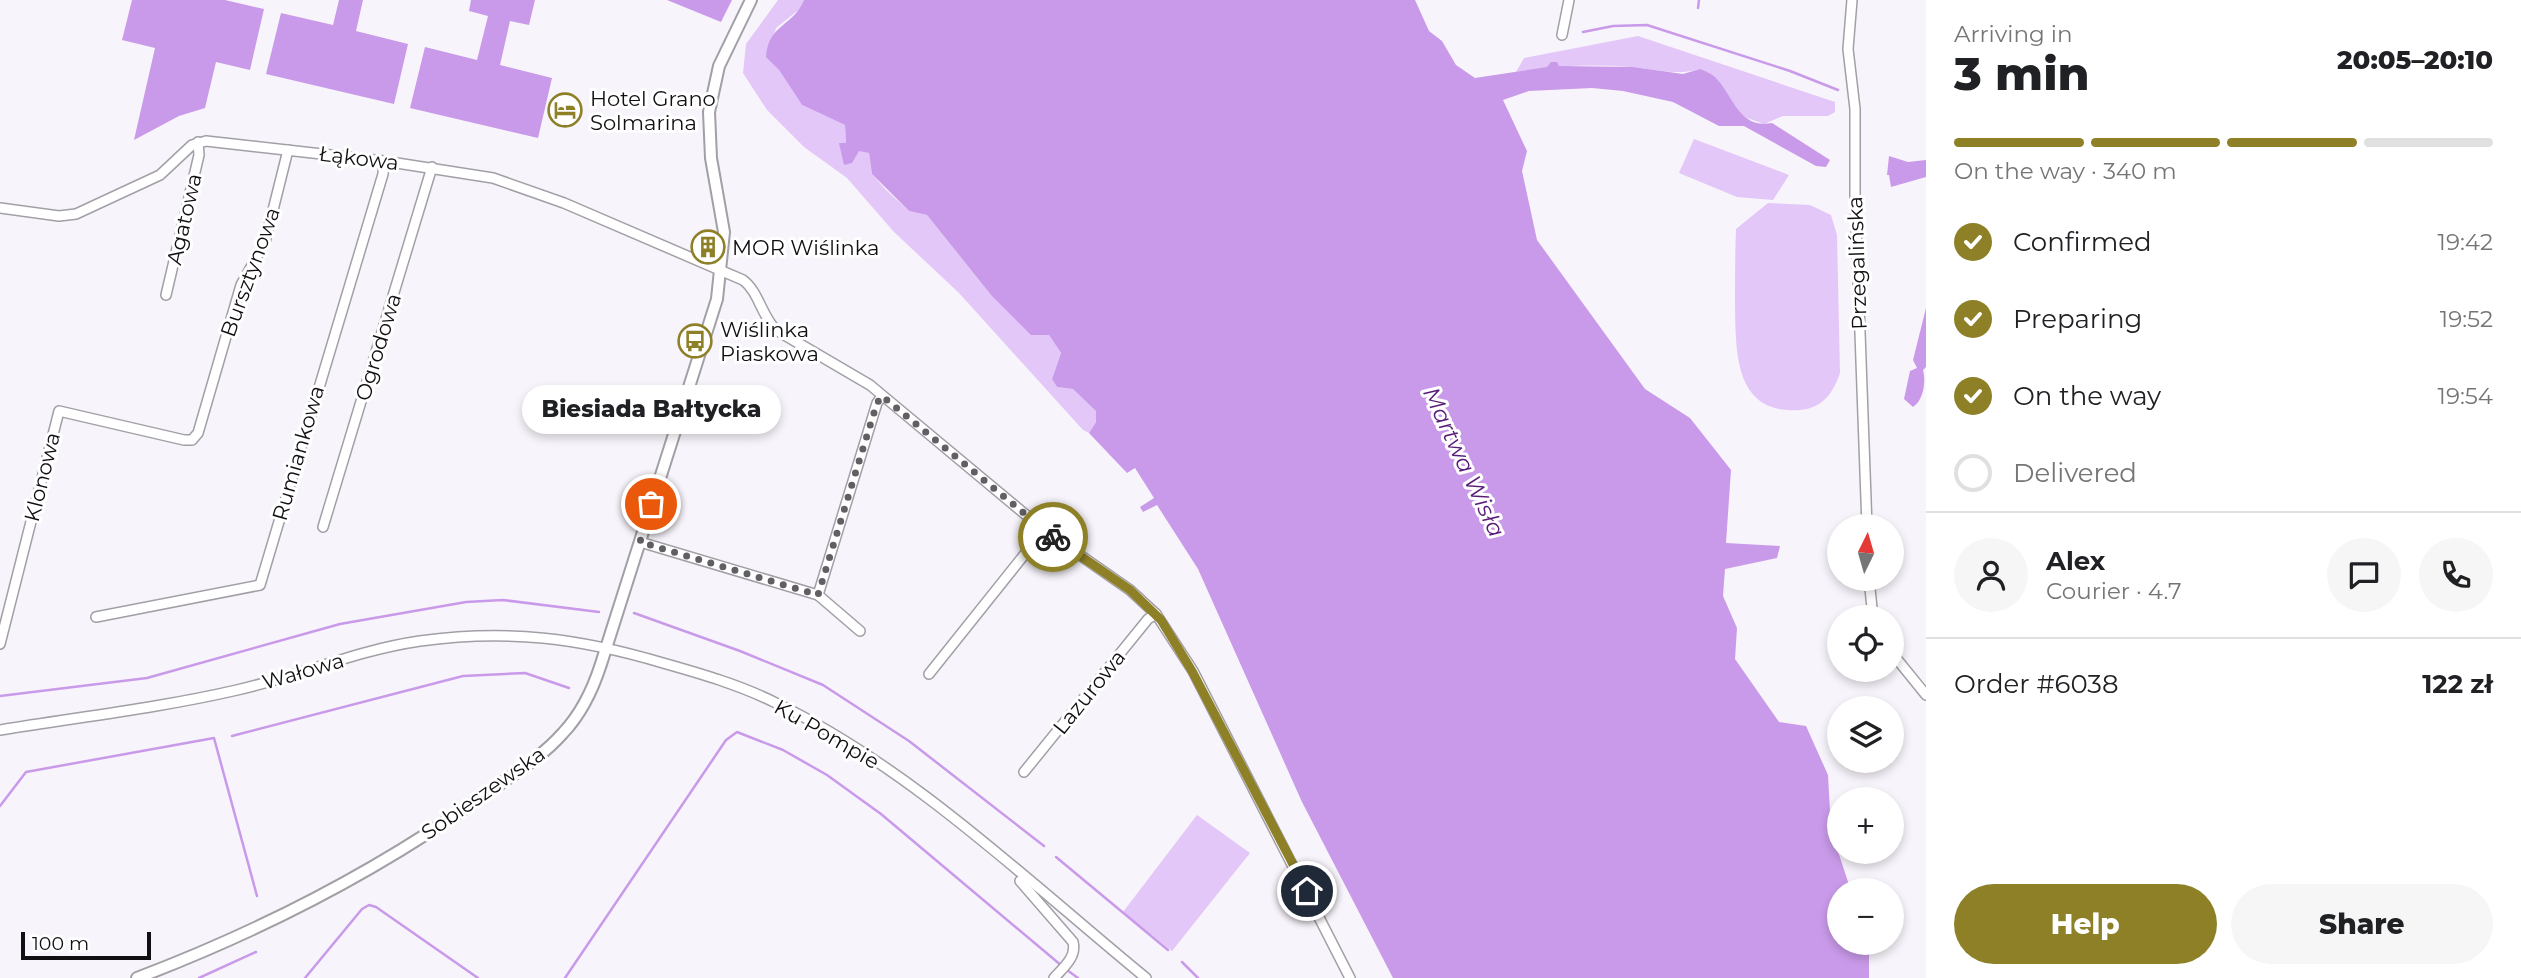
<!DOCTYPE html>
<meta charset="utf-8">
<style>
:root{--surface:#fff;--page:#f6f6f6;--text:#202124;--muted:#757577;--line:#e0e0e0;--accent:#8d8027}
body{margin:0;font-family:Montserrat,sans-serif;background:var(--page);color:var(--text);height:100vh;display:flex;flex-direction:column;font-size:26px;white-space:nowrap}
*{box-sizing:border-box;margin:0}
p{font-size:23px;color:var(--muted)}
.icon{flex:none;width:38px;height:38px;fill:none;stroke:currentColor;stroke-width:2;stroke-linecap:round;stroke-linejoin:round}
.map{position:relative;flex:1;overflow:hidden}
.drawer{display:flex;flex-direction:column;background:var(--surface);width:595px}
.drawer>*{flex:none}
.needle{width:46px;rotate:5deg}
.fabs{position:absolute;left:1827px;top:514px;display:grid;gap:14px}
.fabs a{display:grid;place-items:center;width:77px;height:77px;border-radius:50%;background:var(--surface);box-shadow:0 4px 10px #0003;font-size:35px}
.scale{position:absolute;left:21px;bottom:18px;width:130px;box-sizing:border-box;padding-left:7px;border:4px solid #110f12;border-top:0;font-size:19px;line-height:24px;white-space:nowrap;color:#110f12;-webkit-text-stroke:5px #fff;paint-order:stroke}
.pin{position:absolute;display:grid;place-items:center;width:60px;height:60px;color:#fff;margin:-30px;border:4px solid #fff;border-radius:50%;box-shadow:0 2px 7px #0007}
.courier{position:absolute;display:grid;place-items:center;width:70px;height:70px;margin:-35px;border:5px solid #8d8027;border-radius:50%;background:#fff;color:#222;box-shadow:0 2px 9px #0007}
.bubble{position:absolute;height:49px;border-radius:24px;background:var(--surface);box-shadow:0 4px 10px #0003;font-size:23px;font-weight:800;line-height:49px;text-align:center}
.overview em{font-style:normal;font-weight:800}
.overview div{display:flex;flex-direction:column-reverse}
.overview{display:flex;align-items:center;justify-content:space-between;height:119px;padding:0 28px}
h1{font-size:46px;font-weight:800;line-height:52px}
.bar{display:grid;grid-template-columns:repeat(4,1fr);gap:10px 7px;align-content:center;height:84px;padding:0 28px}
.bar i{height:9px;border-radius:5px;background:var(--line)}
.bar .active{background:var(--accent)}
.bar p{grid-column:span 4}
.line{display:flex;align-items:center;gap:18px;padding:0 28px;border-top:2px solid var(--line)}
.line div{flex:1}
.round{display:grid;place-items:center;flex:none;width:74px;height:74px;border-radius:37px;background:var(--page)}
ol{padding:0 28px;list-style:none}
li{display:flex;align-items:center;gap:21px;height:77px}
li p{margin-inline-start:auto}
li .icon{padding:7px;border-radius:50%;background:var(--accent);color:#fff;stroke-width:4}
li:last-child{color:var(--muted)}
li i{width:38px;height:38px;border:4px solid var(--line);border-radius:50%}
.cta{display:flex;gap:14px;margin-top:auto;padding:14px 28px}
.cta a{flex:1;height:80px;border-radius:42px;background:var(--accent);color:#fff;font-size:28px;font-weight:800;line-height:80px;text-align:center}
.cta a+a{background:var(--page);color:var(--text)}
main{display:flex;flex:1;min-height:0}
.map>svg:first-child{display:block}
</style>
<main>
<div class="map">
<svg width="1926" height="978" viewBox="0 0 1926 978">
<rect width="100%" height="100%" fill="#f8f4fb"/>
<!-- green -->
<g fill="#e3c7f8">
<path d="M 778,0 L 804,0 L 801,8 L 776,28 L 767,57 L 779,70 L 802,105 L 845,125 L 846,143 L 839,143 L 869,153 L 872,174 L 886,190 L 909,211 L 927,215 L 991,295 L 1049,335 L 1061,353 L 1052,379 L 1057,387 L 1073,389 L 1097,411 L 1096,422 L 1089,433 L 1083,430 L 959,293 L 894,232 L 847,178 L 804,147 L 767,110 L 743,73 L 746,44 Z"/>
<path d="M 1638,36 L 1835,102 L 1835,112 L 1828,116 L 1783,116 L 1764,124 L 1739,115 L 1700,69 C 1676,76 1655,69 1630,67 C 1592,64 1554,66 1516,72 L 1524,58 Z"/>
<path d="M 1694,139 L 1789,175 L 1773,200 L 1737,197 L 1679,173 Z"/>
<path d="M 1768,203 L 1810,205 L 1831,215 L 1837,235 L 1840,373 C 1833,393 1823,408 1800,410 C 1734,415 1736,352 1735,305 C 1735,280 1735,254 1736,229 Z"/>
<path d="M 1197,815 L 1250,853 L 1172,951 L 1123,912 Z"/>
</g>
<!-- water -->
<g fill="#c99ae9">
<path d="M 132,0 L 225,0 L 264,9 L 250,70 L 216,62 L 205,108 L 179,116 L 134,140 L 155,48 L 122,40 Z"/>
<path d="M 339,0 L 363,0 L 356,31 L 408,44 L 394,104 L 266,74 L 281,13 L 333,25 Z"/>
<path d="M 471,0 L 535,0 L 529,25 L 510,21 L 500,65 L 552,78 L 538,138 L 410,108 L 425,47 L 477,60 L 488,16 L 469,11 Z"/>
<path d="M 667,0 L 732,0 L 721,22 Z"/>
<path d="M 804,0 L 1415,0 L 1429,31 L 1442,41 L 1456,65 L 1475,78 L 1547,67 L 1551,62 L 1557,62 L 1559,66 L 1633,67 L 1683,74 L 1700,69 C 1705,71 1712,74 1715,77 C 1734,96 1738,129 1772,123 L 1830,160 L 1826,167 L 1816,166 L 1744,126 L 1719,126 L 1673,102 L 1623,91 L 1592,88 L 1529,91 L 1503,100 L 1527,151 L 1522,171 L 1537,240 L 1645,389 L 1690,418 L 1731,470 L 1726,543 L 1780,546 L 1777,558 L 1725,569 L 1723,596 L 1737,628 L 1735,659 L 1779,722 L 1806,726 L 1828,775 L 1831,830 L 1851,891 L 1839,891 L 1839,943 L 1869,943 L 1869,978 L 1393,978 L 1302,802 L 1198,569 L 1157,505 L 1143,512 L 1140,507 L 1154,498 L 1135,468 L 1127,473 L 1089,433 L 1096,422 L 1096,411 L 1073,389 L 1057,387 L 1052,379 L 1061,353 L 1049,335 L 1031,335 L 991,295 L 927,215 L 909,211 L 872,174 L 869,153 L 859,151 L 852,163 L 844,165 L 839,143 L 846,143 L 845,125 L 802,105 L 779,70 L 766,57 C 768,24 794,26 804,0 Z"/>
<path d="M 1889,156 L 1908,162 L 1926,160 L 1926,177 L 1891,187 L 1889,175 L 1887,175 Z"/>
<path d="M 1926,308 L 1926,367 L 1923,370 C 1926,381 1924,400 1913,407 L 1904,399 L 1910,371 L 1917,368 L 1913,360 Z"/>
</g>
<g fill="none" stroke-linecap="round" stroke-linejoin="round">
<!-- stream -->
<g stroke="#c99ae9" stroke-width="2.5">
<path d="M 1698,8 L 1699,0"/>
<path d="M 1583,32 L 1613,26 L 1647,25 L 1790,71 L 1838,90"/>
<path d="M 634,613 L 740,651 L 823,685 L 909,741 L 1044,846"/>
<path d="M 0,696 L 147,678 L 340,624 L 466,602 L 503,600 L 599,612"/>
<path d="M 232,736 L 463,676 L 525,673 L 569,688"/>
<path d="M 0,806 L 26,772 L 214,738 L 257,896"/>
<path d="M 1056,857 L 1168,950"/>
<path d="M 1182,962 L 1198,978"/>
<path d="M 1067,970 L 1078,978"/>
<path d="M 199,978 L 256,952"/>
<path d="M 305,978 L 362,909 L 369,905 L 376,907 L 478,978"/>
<path d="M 565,978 L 726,740 L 737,732 L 783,750 L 827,775 L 881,814 L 1062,966"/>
</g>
<defs>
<g id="minor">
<path d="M 1852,0 L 1848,49 L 1855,109 L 1855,194 L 1867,527"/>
<path d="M 1562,35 L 1569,0"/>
<path d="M 0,208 L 59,216 L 76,214 L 160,175 L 192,145 L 206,141 L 384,161 L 493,178 L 564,203 L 743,280 C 759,292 761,315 776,330 L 870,385 L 1044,530 L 1130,590 L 1156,614 L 1193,671 L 1350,978"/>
<path d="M 166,295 L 199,155 L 198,142"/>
<path d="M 323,527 L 432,167"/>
<path d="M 640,542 L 818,595 L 877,403 L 882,396"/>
<path d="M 1869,579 L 1873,618"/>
<path d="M 818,595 L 860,631"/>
<path d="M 96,617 L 260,585 L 383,174 L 384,161"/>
<path d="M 0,644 L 59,411 L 184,440 L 192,440 L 198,433 L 241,285 L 265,242 L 288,150"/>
<path d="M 1892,653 L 1926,695"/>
<path d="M 929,674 L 1044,530"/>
<path d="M 0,730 C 79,717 159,708 237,690 C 299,676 357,650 420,641 C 508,629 579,638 663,663 C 702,674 740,685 776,703 C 910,767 1031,884 1146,978"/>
<path d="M 1024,772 L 1148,619 L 1156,614"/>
<path d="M 1020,881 L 1073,942 C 1077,957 1063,968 1054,978"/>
</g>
<path id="major" d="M 137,978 C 258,932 374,873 480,798 C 508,778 540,759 563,733 C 582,713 593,689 601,664 L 717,299 L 724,232 L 711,158 L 709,112 L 719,66 L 751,0"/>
</defs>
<!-- minor casing -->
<use href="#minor" stroke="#a39fa6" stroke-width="12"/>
<!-- major casing -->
<use href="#major" stroke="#a39fa6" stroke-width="14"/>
<!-- minor -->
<use href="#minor" stroke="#fff" stroke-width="9"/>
<!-- major -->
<use href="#major" stroke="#fff" stroke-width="10"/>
</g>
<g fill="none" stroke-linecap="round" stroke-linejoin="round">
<!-- done -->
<path stroke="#625f64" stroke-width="7" stroke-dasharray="0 12.6" d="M 651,504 L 640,542 L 818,595 L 877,403 L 882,396 L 1053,537"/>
<!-- route -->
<path stroke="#8d8027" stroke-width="9" d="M 1053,537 L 1130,590 L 1161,620 L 1192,671 L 1307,891"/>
</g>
<!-- icons -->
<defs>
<symbol id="hotel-ring" viewBox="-11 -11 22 22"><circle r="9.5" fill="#fff" stroke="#8d8027" stroke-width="1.5"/><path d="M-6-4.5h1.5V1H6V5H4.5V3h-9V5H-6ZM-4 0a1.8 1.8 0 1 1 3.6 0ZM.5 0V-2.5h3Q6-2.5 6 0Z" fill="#8d8027"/></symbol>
<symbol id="building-ring" viewBox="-11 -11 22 22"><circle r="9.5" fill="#fff" stroke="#8d8027" stroke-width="1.5"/><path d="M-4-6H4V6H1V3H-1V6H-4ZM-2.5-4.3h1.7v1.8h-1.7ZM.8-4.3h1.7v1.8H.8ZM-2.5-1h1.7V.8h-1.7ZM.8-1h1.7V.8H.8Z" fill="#8d8027"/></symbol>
<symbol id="bus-ring" viewBox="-11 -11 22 22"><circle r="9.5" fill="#fff" stroke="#8d8027" stroke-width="1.5"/><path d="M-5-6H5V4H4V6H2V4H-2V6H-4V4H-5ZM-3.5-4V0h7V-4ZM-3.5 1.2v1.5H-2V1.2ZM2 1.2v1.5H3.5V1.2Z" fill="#8d8027"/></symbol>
</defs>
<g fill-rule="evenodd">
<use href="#hotel-ring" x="546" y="91" width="38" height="38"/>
<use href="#building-ring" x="689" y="228" width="38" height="38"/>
<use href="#bus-ring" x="676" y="322" width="38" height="38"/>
</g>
<g text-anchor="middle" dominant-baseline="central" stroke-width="6" stroke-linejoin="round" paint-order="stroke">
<!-- poi labels -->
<g font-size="21" fill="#110f12" stroke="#fff" text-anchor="start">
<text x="590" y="98">Hotel Grano<tspan x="590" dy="24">Solmarina</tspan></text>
<text x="732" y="247">MOR Wiślinka</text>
<text x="720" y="329">Wiślinka<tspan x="720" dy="24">Piaskowa</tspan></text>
</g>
<!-- street labels -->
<g font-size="21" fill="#110f12" stroke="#fff">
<text transform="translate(359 158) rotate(7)">Łąkowa</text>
<text transform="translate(184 219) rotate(-77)">Agatowa</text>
<text transform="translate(1857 263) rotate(-92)">Przegalińska</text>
<text transform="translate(250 272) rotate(-70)">Bursztynowa</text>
<text transform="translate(378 347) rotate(-73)">Ogrodowa</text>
<text transform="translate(298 453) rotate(-74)">Rumiankowa</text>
<text transform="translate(42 477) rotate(-76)">Klonowa</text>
<text transform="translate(303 671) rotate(-16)">Wałowa</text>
<text transform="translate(1089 692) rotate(-51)">Lazurowa</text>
<text transform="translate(827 734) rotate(30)">Ku Pompie</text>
<text transform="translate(483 793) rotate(-35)">Sobieszewska</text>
</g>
<!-- water labels -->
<g font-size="23" font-style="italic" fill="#581b78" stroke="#fff">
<text transform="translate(1464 462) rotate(65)">Martwa Wisła</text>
</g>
</g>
</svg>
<div class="fabs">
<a><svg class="needle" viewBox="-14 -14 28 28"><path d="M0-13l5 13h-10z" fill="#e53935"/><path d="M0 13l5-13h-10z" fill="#757577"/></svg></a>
<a><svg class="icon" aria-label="locate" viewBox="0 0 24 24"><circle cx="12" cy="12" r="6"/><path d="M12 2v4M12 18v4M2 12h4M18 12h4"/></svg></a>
<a><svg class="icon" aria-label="layers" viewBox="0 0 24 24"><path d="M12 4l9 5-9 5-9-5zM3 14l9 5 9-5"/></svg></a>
<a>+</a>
<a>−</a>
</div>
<div class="scale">100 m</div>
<div class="pin" style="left:651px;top:504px;background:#ea580c"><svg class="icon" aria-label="bag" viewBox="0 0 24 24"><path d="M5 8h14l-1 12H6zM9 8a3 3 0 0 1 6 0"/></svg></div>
<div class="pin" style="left:1307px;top:891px;background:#1f2937"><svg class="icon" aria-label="home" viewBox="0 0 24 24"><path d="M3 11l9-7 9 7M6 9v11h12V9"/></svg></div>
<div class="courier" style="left:1053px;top:537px"><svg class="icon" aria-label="bike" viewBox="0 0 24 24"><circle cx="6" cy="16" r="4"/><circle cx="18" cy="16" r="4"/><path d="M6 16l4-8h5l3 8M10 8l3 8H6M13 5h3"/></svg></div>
<div class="bubble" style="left:522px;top:385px;width:259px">Biesiada Bałtycka</div>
</div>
<section class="drawer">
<div class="overview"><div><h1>3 min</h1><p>Arriving in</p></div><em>20:05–20:10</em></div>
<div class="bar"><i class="active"></i><i class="active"></i><i class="active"></i><i></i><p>On the way · 340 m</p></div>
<ol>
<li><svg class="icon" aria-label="check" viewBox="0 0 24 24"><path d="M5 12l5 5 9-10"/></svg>Confirmed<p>19:42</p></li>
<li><svg class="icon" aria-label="check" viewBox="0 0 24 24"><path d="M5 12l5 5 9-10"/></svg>Preparing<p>19:52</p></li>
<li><svg class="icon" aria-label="check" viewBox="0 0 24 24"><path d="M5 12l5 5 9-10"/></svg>On the way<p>19:54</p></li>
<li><i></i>Delivered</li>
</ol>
<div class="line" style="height:126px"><a class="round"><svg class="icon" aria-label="person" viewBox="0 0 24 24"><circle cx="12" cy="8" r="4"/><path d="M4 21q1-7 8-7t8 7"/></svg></a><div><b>Alex</b><p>Courier · 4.7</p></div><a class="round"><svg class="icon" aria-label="chat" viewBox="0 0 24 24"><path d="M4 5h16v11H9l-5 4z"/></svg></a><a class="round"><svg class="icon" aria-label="phone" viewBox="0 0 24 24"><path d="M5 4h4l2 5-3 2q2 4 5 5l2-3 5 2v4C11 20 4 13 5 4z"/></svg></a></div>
<div class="line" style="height:91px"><div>Order #6038</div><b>122 zł</b></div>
<div class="cta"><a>Help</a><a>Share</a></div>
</section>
</main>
